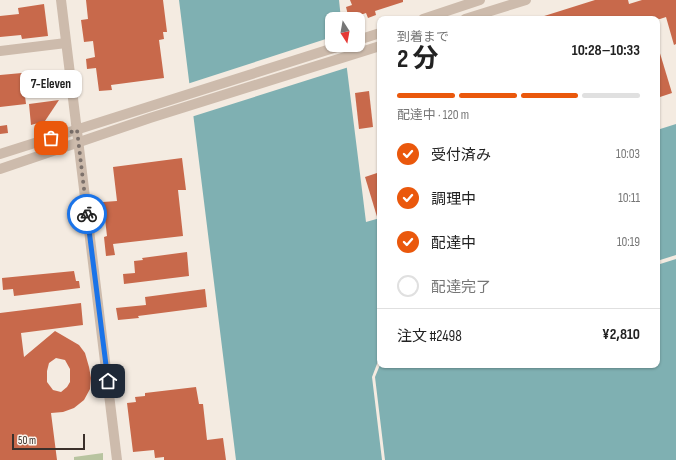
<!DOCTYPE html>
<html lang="ja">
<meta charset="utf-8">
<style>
:root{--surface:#fff;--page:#f2f2f2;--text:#222;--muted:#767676;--line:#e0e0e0;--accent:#ea580c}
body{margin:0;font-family:"Sofia Sans Condensed","Noto Sans JP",sans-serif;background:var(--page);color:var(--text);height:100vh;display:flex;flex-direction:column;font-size:15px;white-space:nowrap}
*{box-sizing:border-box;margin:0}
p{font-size:13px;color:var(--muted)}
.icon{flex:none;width:22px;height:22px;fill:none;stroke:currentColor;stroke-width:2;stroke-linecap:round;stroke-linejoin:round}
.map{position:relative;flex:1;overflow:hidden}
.side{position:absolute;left:377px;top:16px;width:283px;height:352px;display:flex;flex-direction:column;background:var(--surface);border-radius:8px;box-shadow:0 1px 3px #0004}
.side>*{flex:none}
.needle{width:26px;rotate:169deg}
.controls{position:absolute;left:325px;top:12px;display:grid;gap:8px}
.controls a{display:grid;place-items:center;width:40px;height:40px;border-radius:8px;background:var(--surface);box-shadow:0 1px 3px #0004;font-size:20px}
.scale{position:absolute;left:12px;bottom:10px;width:73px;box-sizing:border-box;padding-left:4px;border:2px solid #3b302b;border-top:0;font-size:11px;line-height:14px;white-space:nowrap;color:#3b302b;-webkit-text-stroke:3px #fbf5ee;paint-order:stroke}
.pin{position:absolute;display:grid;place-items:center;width:34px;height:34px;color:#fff;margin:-17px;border-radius:8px;box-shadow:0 2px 6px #0006}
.courier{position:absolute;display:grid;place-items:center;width:40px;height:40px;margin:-20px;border:3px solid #1a73e8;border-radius:50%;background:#fff;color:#222;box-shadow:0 1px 5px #0007}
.bubble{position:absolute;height:28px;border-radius:8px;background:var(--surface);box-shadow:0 1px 3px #0004;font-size:13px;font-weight:700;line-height:28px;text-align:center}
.overview em{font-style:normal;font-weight:700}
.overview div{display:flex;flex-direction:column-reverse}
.overview{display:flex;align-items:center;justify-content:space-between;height:68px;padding:0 20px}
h1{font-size:26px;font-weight:700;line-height:30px}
.bar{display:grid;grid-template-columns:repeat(4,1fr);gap:6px 4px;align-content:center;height:48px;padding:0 20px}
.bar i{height:5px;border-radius:3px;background:var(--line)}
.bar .active{background:var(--accent)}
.bar p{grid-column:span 4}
.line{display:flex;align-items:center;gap:10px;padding:0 20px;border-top:1px solid var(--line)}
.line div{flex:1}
ol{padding:0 20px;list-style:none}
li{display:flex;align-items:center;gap:12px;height:44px}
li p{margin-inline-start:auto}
li .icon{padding:4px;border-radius:50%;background:var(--accent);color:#fff;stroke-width:4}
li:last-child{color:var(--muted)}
li i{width:22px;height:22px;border:2px solid var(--line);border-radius:50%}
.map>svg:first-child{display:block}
</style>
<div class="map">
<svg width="676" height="460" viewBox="0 0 676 460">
<rect width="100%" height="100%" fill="#f4ebe1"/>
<!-- green -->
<path fill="#b8c4a0" d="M 103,453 L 103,460 L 74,460 L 74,457 Z"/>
<!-- water -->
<path fill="#7fb0b2" d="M 179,0 L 339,0 L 341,19 L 332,19 L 332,45 L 344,45 L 366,222 L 380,218 L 380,365 L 657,365 L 657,130 L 676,124 L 676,460 L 236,460 Z"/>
<!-- pier -->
<g fill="#f4ebe1">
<path d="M 332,37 L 332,45 L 346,45 L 349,67 L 191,117 L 187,84 Z"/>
<path d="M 676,255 L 676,259 L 657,265 L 657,261 Z"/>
<path d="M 380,356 L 380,365 L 375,377 L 385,460 L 382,460 L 372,377 Z"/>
</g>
<!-- building -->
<g fill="#c8694b" fill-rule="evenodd">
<path d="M 86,0 L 163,0 L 167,32 L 163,32 L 164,39 L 159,40 L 164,78 L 111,85 L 112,90 L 99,91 L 96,68 L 87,69 L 86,59 L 95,57 L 93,41 L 84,42 L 81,20 L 88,19 Z"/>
<path d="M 350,0 L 403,0 L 403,2 L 375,11 L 376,15 L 368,18 L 366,13 L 349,19 L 346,7 L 352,5 Z"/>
<path d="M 595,0 L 628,0 L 629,4 L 642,0 L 676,0 L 676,44 L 674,45 L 666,17 L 660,19 L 542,19 L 541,17 Z"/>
<path d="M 44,4 L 48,36 L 22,39 L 21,35 L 0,37 L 0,16 L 19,14 L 18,8 Z"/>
<path d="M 659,50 L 672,93 L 657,98 L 657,51 Z"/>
<path d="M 22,73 L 26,104 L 0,107 L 0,75 Z"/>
<path d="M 369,91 L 373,127 L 359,129 L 355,93 Z"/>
<path d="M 59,100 L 45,121 L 31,125 L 29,104 Z"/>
<path d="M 7,125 L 8,133 L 0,134 L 0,126 Z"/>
<path d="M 182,158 L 186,190 L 178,190 L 183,236 L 113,244 L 115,255 L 106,256 L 104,237 L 107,236 L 103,202 L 117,201 L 113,167 Z"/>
<path d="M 380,172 L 380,219 L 378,220 L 365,177 Z"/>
<path d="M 187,252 L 189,276 L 124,284 L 123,274 L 135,273 L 134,261 L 143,260 L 142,258 Z"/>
<path d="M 74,271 L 76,281 L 79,281 L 80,288 L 14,296 L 13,289 L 3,290 L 2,278 Z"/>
<path d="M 205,289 L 207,307 L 138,316 L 139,318 L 118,320 L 116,308 L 146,305 L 145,297 Z"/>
<path d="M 81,303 L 83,325 L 21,333 L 24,357 L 55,331 L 79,345 L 85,353 L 89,367 L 91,378 L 90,389 L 84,400 L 74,408 L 63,412 L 51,413 L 57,460 L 0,460 L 0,313 ZM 56,358 L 65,360 L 70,369 L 70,382 L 67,387 L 61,392 L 53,390 L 47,382 L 47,371 L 49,363 Z"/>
<path d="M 196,387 L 199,404 L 203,404 L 207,440 L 223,438 L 226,460 L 164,460 L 164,457 L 155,458 L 154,450 L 133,452 L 127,403 L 136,402 L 135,397 L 145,396 L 145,393 Z"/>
</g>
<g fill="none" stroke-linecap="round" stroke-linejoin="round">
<!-- minor -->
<g stroke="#cdbbac" stroke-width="10">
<path d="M 61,0 L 117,460"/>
<path d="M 423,19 L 480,0"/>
<path d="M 465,19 L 526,0"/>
<path d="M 358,40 L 380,33"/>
<path d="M 0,51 L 66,43"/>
<path d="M 0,154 L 343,45"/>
<path d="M 0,169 L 150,118 L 380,46"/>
</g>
</g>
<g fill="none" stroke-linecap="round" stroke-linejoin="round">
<!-- done -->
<path stroke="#7c716b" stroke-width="4" stroke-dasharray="0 7.2" d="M 51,138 L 77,130 L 87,214"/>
<!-- route -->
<path stroke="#1a73e8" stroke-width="5" d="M 87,214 L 108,381"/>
</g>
</svg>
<div class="controls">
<a><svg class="needle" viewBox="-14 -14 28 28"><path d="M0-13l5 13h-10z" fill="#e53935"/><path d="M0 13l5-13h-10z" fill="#767676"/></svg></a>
</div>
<div class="scale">50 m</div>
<div class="pin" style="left:51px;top:138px;background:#ea580c"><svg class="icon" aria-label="bag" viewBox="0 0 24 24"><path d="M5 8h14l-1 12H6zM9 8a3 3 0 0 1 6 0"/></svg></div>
<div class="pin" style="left:108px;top:381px;background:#1f2937"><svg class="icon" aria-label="home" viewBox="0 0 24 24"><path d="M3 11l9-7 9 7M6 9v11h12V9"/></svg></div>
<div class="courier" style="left:87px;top:214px"><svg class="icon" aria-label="bike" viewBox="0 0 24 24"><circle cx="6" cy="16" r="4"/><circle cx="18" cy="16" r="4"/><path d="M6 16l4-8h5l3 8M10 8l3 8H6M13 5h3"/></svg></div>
<div class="bubble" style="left:20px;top:70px;width:62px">7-Eleven</div>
<section class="side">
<div class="overview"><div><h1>2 分</h1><p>到着まで</p></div><em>10:28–10:33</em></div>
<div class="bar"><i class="active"></i><i class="active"></i><i class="active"></i><i></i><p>配達中 · 120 m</p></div>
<ol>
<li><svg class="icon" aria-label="check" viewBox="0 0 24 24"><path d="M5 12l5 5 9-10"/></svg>受付済み<p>10:03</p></li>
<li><svg class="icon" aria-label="check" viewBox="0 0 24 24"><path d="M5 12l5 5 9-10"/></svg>調理中<p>10:11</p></li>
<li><svg class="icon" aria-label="check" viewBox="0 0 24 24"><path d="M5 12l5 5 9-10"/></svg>配達中<p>10:19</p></li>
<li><i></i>配達完了</li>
</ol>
<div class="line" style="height:52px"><div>注文 #2498</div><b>¥2,810</b></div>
</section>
</div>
